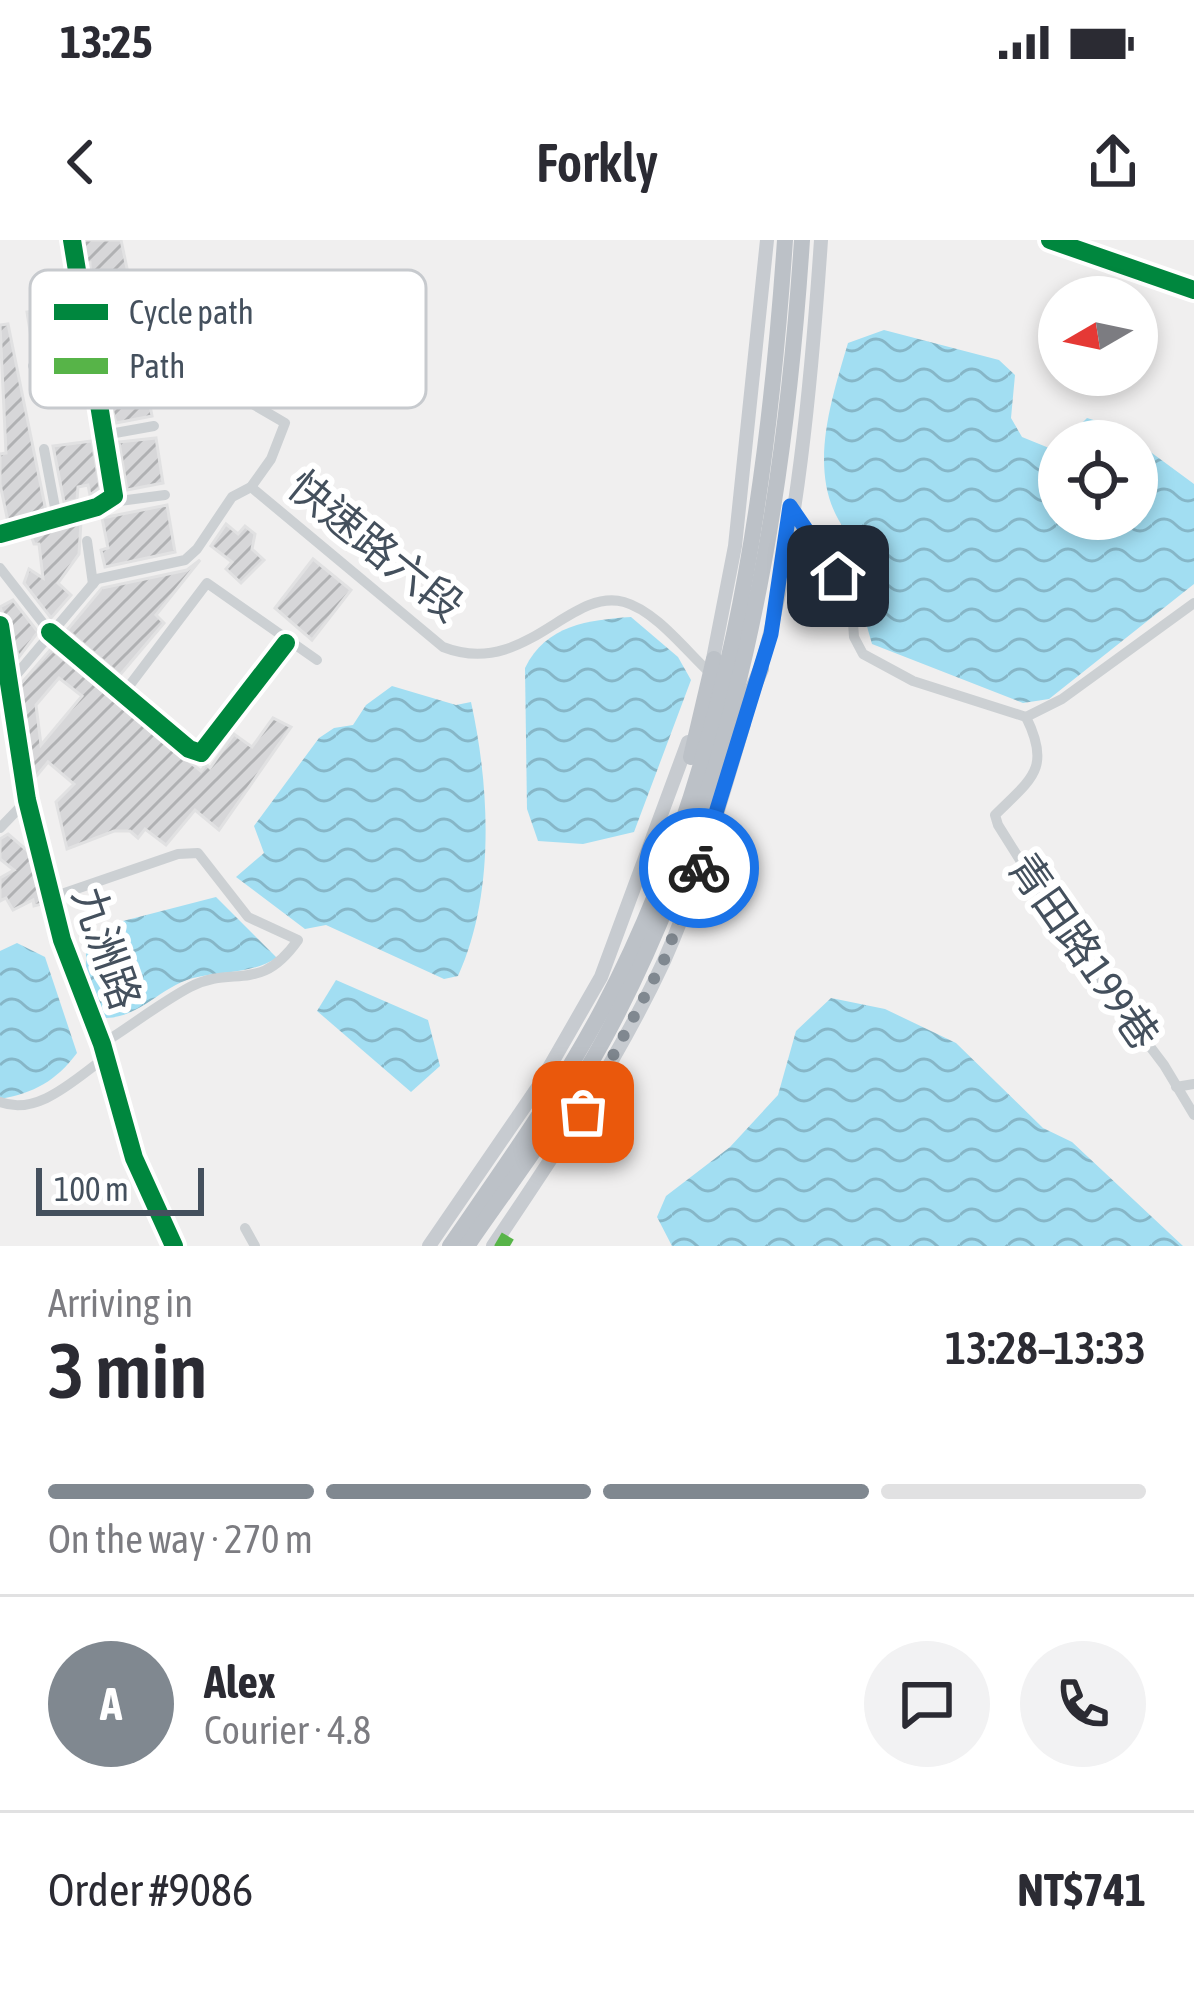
<!DOCTYPE html>
<meta charset="utf-8">
<style>
:root{--surface:#fff;--page:#f2f2f3;--text:#2b2b33;--muted:#7c7c81;--line:#e1e1e2;--accent:#808890}
body{margin:0;font-family:"Asap Condensed","Noto Sans TC",sans-serif;background:var(--page);color:var(--text);height:100vh;display:flex;flex-direction:column;font-size:45px;white-space:nowrap}
*{box-sizing:border-box;margin:0}
p{font-size:39px;color:var(--muted)}
.icon{flex:none;width:66px;height:66px;fill:none;stroke:currentColor;stroke-width:2;stroke-linecap:round;stroke-linejoin:round}
.map{position:relative;height:1006px;overflow:hidden}
.panel{display:flex;flex-direction:column;background:var(--surface);flex:1}
.panel>*{flex:none}
.needle{width:78px;rotate:261deg}
.fabs{position:absolute;left:1038px;top:36px;display:grid;gap:24px}
.fabs a{display:grid;place-items:center;width:120px;height:120px;border-radius:50%;background:var(--surface);box-shadow:0 6px 18px #0003;font-size:60px}
.scale{position:absolute;left:36px;bottom:30px;width:168px;box-sizing:border-box;padding-left:12px;border:6px solid #44505d;border-top:0;font-size:33px;line-height:42px;white-space:nowrap;color:#44505d;-webkit-text-stroke:9px #fff;paint-order:stroke}
.pin{position:absolute;display:grid;place-items:center;width:102px;height:102px;color:#fff;margin:-51px;border-radius:24px;box-shadow:0 6px 18px #0006}
.courier{position:absolute;display:grid;place-items:center;width:120px;height:120px;margin:-60px;border:9px solid #1a73e8;border-radius:50%;background:#fff;color:#222;box-shadow:0 3px 15px #0007}
.overview em{font-style:normal;font-weight:600}
.overview div{display:flex;flex-direction:column-reverse}
.overview{display:flex;align-items:center;justify-content:space-between;height:204px;padding:0 48px}
h1{font-size:78px;font-weight:600;line-height:90px}
.bar{display:grid;grid-template-columns:repeat(4,1fr);gap:18px 12px;align-content:center;height:144px;padding:0 48px}
.bar i{height:15px;border-radius:9px;background:var(--line)}
.bar .on{background:var(--accent)}
.bar p{grid-column:span 4}
.line{display:flex;align-items:center;gap:30px;padding:0 48px;border-top:3px solid var(--line)}
.line div{flex:1}
.round{display:grid;place-items:center;flex:none;width:126px;height:126px;border-radius:63px;background:var(--page)}
.status{display:flex;justify-content:space-between;align-items:center;height:84px;padding:0 60px;background:var(--surface);direction:ltr}
.status svg{height:33px;fill:currentColor}
header{display:flex;justify-content:space-between;align-items:center;height:156px;padding:0 48px;background:var(--surface);font-size:54px;font-weight:600}
.map>svg:first-child{display:block}
</style>
<div class="status"><b>13:25</b><svg viewBox="0 0 49 12"><path d="M0 12V9h3v3zM5 12V6h3v6zM10 12V3h3v9zM15 12V0h3v12zM26 1h20v11H26zM47 4h2v5h-2z"/></svg></div>
<header><svg class="icon" aria-label="back" viewBox="0 0 24 24"><path d="M15 5l-7 7 7 7"/></svg>Forkly<svg class="icon" aria-label="share" viewBox="0 0 24 24"><path d="M12 15V3M7 8l5-5 5 5M5 13v7h14v-7"/></svg></header>
<div class="map">
<svg width="1194" height="1006" viewBox="0 0 1194 1006">
<defs>
<pattern id="water-waves" width="16" height="10" patternUnits="userSpaceOnUse" patternTransform="scale(3)"><rect width="16" height="10" fill="#a2def2"/><path d="M0 5q4-4 8 0t8 0" fill="none" stroke="#86b6c7"/></pattern>
<pattern id="building-hatch" width="6" height="6" patternUnits="userSpaceOnUse" patternTransform="scale(3)"><rect width="6" height="6" fill="#d7d7d9"/><path d="M-1 1l2-2M0 6l6-6M5 7l2-2" fill="none" stroke="#b0b1b3"/></pattern>
</defs>
<rect width="100%" height="100%" fill="#f0efef"/>
<!-- water -->
<g fill="url(#water-waves)">
<path d="M 884,90 L 999,120 L 1015,135 L 1011,178 L 1022,197 L 1054,210 L 1059,206 L 1059,279 L 1137,279 L 1137,202 L 1194,244 L 1194,344 L 1049,459 L 1023,463 L 872,404 L 864,376 L 867,313 C 799,258 827,174 848,103 Z"/>
<path d="M 1087,178 L 1116,187 L 1136,201 L 1064,201 Z"/>
<path d="M 631,377 L 678,417 L 691,440 L 634,592 L 583,604 L 538,601 L 527,569 L 525,428 C 546,385 588,380 631,377 Z"/>
<path d="M 392,446 L 456,465 L 471,462 C 490,548 495,655 458,736 L 444,739 L 326,685 L 305,689 L 236,637 L 264,613 L 254,586 L 319,498 L 334,488 L 353,485 L 366,465 Z"/>
<path d="M 216,657 L 277,718 C 250,734 223,731 193,738 C 160,747 141,777 106,778 L 86,757 L 86,712 L 120,689 L 123,681 Z"/>
<path d="M 17,703 L 45,717 L 77,813 C 56,841 34,853 0,859 L 0,711 Z"/>
<path d="M 336,740 L 428,780 L 440,826 L 411,852 L 317,771 Z"/>
<path d="M 831,758 L 885,769 L 956,803 L 1043,888 L 1072,902 L 1183,1006 L 672,1006 L 657,977 L 666,956 L 730,907 L 778,855 L 796,791 Z"/>
</g>
<!-- building -->
<g fill="url(#building-hatch)" stroke="#e1e1e2" stroke-width="3" fill-rule="evenodd">
<path d="M 82,0 L 121,0 L 132,52 L 92,60 L 90,23 L 86,24 Z"/>
<path d="M 73,65 L 77,108 L 34,116 L 27,72 Z"/>
<path d="M 8,84 L 46,271 L 8,282 L 0,244 L 0,214 L 6,213 L 0,85 Z"/>
<path d="M 145,137 L 152,176 L 116,183 L 105,144 Z"/>
<path d="M 156,198 L 163,243 L 127,250 L 119,202 Z"/>
<path d="M 92,201 L 100,248 L 90,255 L 88,245 L 78,247 L 77,260 L 64,262 L 53,206 Z"/>
<path d="M 167,265 L 175,312 L 105,327 L 101,310 L 108,308 L 102,278 Z"/>
<path d="M 81,282 L 79,314 L 58,343 L 71,355 L 51,378 L 24,343 L 29,329 L 43,338 L 39,304 L 34,304 L 31,295 Z"/>
<path d="M 226,284 L 238,294 L 245,286 L 255,294 L 252,309 L 264,320 L 241,343 L 226,329 L 232,322 L 211,306 Z"/>
<path d="M 313,319 L 351,350 L 312,400 L 275,368 Z"/>
<path d="M 200,320 L 156,375 L 164,383 L 120,435 L 67,390 L 102,348 L 187,330 Z"/>
<path d="M 13,360 L 38,392 L 19,417 L 0,367 Z"/>
<path d="M 51,409 L 201,531 L 206,524 L 210,528 L 234,494 L 252,507 L 273,478 L 291,487 L 219,590 L 195,570 L 166,605 L 145,589 L 138,598 L 130,591 L 114,591 L 67,609 L 56,562 L 74,544 L 48,522 L 34,539 L 19,446 ZM 59,438 L 82,456 L 41,505 L 36,465 Z"/>
<path d="M 8,594 L 29,612 L 42,664 L 34,666 L 33,660 L 13,670 L 6,658 L 0,661 L 0,638 L 14,630 L 0,619 L 0,599 Z"/>
</g>
<g fill="none" stroke-linecap="round" stroke-linejoin="round">
<!-- minor -->
<g stroke="#ccd0d3" stroke-width="10">
<path d="M 1050,0 L 1194,50"/>
<path d="M 84,72 L 149,59 L 181,38"/>
<path d="M 33,126 L 91,116"/>
<path d="M 104,195 L 154,186"/>
<path d="M 44,209 L 57,278"/>
<path d="M 251,247 L 443,407 C 525,439 569,347 624,362 C 656,371 686,411 710,433"/>
<path d="M 112,262 L 165,255"/>
<path d="M 791,266 L 851,354 L 854,397 L 863,414 L 913,441 L 1026,477"/>
<path d="M 0,294 L 97,267 L 114,256 L 72,0"/>
<path d="M 87,301 L 93,344"/>
<path d="M 0,328 L 50,392 L 189,509 L 201,513 L 286,403"/>
<path d="M 0,385 L 27,560 L 62,700 L 102,804 L 134,918 L 174,1006"/>
<path d="M 0,454 L 97,339 L 185,320 L 197,309 L 232,257 L 251,247 L 271,219 L 285,183 L 220,145 L 206,96 L 149,59"/>
<path d="M 123,454 L 207,343 L 317,420"/>
<path d="M 1026,477 C 1052,529 1031,539 995,575 L 998,585 L 1076,709 L 1164,825 L 1194,875"/>
<path d="M 1026,477 L 1062,459 L 1194,363"/>
<path d="M 0,588 L 27,560"/>
<path d="M 50,658 L 178,614 L 198,613 L 248,677 L 298,700 C 259,755 234,724 190,747 C 160,763 131,786 102,804"/>
<path d="M 1176,847 L 1194,844"/>
<path d="M 0,862 C 38,877 76,838 106,817"/>
<path d="M 245,988 L 255,1006"/>
</g>
<!-- major -->
<g stroke="#c7cbd0" stroke-width="14">
<path d="M 711,429 L 735,306 L 767,0"/>
<path d="M 759,434 C 797,307 812,133 821,0"/>
<path d="M 429,1006 L 538,847 L 601,737 L 688,502"/>
<path d="M 493,1006 C 555,914 617,822 664,721 C 698,645 720,563 744,484"/>
</g>
<!-- highway -->
<g stroke="#bcc1c7" stroke-width="16">
<path d="M 733,496 L 761,429"/>
<path d="M 691,517 L 714,419"/>
<path d="M 450,1006 C 503,929 559,851 603,768 C 728,531 767,263 785,0"/>
<path d="M 467,1006 C 513,939 564,873 603,801 C 736,556 784,274 802,0"/>
</g>
<!-- quiet -->
<path stroke="#57b448" stroke-width="15" stroke-dasharray="30 15" stroke-linecap="butt" d="M 498,999 L 510,1006"/>
<defs>
<g id="cycleway">
<path d="M 1050,0 L 1194,50"/>
<path d="M 0,294 L 97,267 L 114,256 L 72,0"/>
<path d="M 0,385 L 27,560 L 62,700 L 102,804 L 134,918 L 174,1006"/>
<path d="M 50,392 L 189,509 L 201,513 L 286,403"/>
</g>
</defs>
<!-- cycleway casing -->
<use href="#cycleway" stroke="#fff" stroke-width="26"/>
<!-- cycleway -->
<use href="#cycleway" stroke="#00873e" stroke-width="18"/>
</g>
<g fill="none" stroke-linecap="round" stroke-linejoin="round">
<!-- done -->
<path stroke="#808890" stroke-width="12" stroke-dasharray="0 21.6" d="M 583,872 L 664,720 L 699,628"/>
<!-- route -->
<path stroke="#1a73e8" stroke-width="15" d="M 699,628 L 771,394 L 790,266 L 838,336"/>
</g>
<g text-anchor="middle" dominant-baseline="central" stroke-width="12" stroke-linejoin="round" paint-order="stroke">
<!-- street labels -->
<g font-size="42" fill="#44505d" stroke="#fff">
<text transform="translate(376 306) rotate(39)">快速路六段</text>
<text transform="translate(107 708) rotate(71)">九洲路</text>
<text transform="translate(1084 711) rotate(55)">青田路199巷</text>
</g>
</g>
<!-- legend -->
<rect x="30" y="30" width="396" height="138" rx="18" fill="#fff" stroke="#c7cace" stroke-width="3"/>
<rect x="54" y="64" width="54" height="16" fill="#00873e"/>
<rect x="54" y="118" width="54" height="16" fill="#57b448"/>
<g font-size="33" fill="#44505d">
<text x="129" y="84">Cycle path</text>
<text x="129" y="138">Path</text>
</g>
</svg>
<div class="fabs">
<a><svg class="needle" viewBox="-14 -14 28 28"><path d="M0-13l5 13h-10z" fill="#e53935"/><path d="M0 13l5-13h-10z" fill="#7c7c81"/></svg></a>
<a><svg class="icon" aria-label="locate" viewBox="0 0 24 24"><circle cx="12" cy="12" r="6"/><path d="M12 2v4M12 18v4M2 12h4M18 12h4"/></svg></a>
</div>
<div class="scale">100 m</div>
<div class="pin" style="left:583px;top:872px;background:#ea580c"><svg class="icon" aria-label="bag" viewBox="0 0 24 24"><path d="M5 8h14l-1 12H6zM9 8a3 3 0 0 1 6 0"/></svg></div>
<div class="pin" style="left:838px;top:336px;background:#1f2937"><svg class="icon" aria-label="home" viewBox="0 0 24 24"><path d="M3 11l9-7 9 7M6 9v11h12V9"/></svg></div>
<div class="courier" style="left:699px;top:628px"><svg class="icon" aria-label="bike" viewBox="0 0 24 24"><circle cx="6" cy="16" r="4"/><circle cx="18" cy="16" r="4"/><path d="M6 16l4-8h5l3 8M10 8l3 8H6M13 5h3"/></svg></div>
</div>
<section class="panel">
<div class="overview"><div><h1>3 min</h1><p>Arriving in</p></div><em>13:28–13:33</em></div>
<div class="bar"><i class="on"></i><i class="on"></i><i class="on"></i><i></i><p>On the way · 270 m</p></div>
<div class="line" style="height:216px"><b class="round" style="background:var(--accent);color:#fff">A</b><div><b>Alex</b><p>Courier · 4.8</p></div><a class="round"><svg class="icon" aria-label="chat" viewBox="0 0 24 24"><path d="M4 5h16v11H9l-5 4z"/></svg></a><a class="round"><svg class="icon" aria-label="phone" viewBox="0 0 24 24"><path d="M5 4h4l2 5-3 2q2 4 5 5l2-3 5 2v4C11 20 4 13 5 4z"/></svg></a></div>
<div class="line" style="height:156px"><div>Order #9086</div><b>NT$741</b></div>
</section>
